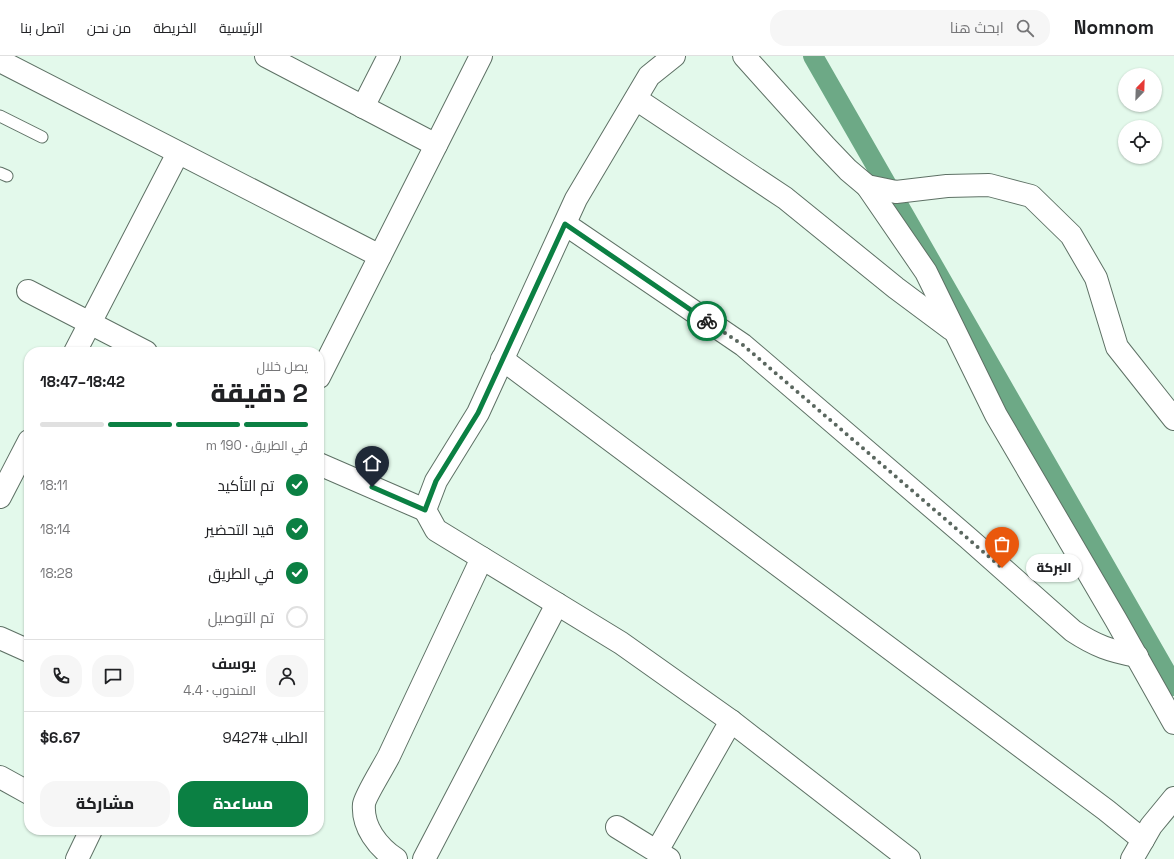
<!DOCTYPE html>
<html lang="ar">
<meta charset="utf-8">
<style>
:root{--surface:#fff;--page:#f6f6f6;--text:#202124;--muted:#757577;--line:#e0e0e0;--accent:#0b8043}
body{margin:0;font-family:"Space Grotesk",Cairo,sans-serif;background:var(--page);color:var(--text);direction:rtl;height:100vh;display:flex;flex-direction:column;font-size:15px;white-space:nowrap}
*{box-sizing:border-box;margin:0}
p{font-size:13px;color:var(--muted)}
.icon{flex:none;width:22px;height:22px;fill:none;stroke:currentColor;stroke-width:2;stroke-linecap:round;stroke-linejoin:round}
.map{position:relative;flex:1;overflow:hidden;direction:ltr}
.drawer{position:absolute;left:24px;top:291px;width:300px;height:488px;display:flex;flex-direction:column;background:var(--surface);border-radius:16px;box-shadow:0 1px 3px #0004;direction:rtl}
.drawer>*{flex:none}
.needle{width:26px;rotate:23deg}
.fabs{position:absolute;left:1118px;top:12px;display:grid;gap:8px}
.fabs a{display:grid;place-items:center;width:44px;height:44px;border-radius:50%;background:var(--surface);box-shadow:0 1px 3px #0004;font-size:20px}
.pin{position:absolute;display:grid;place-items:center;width:34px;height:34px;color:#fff;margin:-41px -17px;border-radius:50% 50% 50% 0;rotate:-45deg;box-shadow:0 0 4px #0007}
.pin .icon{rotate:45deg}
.courier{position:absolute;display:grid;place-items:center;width:40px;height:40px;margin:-20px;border:3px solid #0b8043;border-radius:50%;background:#fff;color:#222;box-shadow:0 1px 5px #0007}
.bubble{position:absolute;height:28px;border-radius:14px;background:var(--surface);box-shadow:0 1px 3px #0004;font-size:13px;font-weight:800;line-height:28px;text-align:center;direction:rtl}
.overview em{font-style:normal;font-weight:800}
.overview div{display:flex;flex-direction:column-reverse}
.overview{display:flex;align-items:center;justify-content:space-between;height:68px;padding:0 16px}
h1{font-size:26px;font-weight:800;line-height:30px}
.bar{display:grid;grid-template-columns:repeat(4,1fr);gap:6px 4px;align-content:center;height:48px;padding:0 16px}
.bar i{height:5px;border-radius:3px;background:var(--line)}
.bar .active{background:var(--accent)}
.bar p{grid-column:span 4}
.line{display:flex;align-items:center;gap:10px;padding:0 16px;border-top:1px solid var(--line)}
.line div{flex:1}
.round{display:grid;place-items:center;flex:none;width:42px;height:42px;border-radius:16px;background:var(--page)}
ol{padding:0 16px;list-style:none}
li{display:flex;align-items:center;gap:12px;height:44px}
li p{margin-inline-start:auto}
li .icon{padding:4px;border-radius:50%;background:var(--accent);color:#fff;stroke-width:4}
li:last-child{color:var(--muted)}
li i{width:22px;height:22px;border:2px solid var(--line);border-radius:50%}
.primary-button{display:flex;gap:8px;margin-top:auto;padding:8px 16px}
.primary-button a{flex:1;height:46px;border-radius:16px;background:var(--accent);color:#fff;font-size:16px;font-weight:800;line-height:46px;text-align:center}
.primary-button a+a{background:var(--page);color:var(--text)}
header{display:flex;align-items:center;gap:24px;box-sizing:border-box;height:56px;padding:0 20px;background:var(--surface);border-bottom:1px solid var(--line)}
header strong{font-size:19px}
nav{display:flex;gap:22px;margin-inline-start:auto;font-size:14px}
.search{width:280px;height:36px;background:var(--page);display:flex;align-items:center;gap:10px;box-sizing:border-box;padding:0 14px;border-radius:16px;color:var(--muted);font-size:15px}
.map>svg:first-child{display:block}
</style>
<header>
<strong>Nomnom</strong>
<div class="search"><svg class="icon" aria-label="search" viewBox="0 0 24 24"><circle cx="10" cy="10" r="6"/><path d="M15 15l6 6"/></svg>ابحث هنا</div>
<nav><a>الرئيسية</a><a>الخريطة</a><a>من نحن</a><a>اتصل بنا</a></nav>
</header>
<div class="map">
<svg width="1174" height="803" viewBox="0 0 1174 803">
<rect width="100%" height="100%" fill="#e3f9eb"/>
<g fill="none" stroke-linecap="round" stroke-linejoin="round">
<!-- canal -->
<path stroke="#6da986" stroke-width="20" d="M 813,0 L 1174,630"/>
<defs>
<g id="service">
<path d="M 0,60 L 42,81"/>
<path d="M 0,117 L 7,120"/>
</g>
<g id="minor">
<path d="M 266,0 L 436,89"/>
<path d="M 674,0 L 649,20 L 576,143 L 478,357 L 436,425 L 425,454 L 436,474 L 621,587 L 731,665 L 909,803"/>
<path d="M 744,0 L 825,90 L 848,114 L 867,130 L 896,136 L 947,130 L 989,129 L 1031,140 L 1071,179 L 1096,222 L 1117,291 L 1174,363"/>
<path d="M 0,5 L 380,200"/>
<path d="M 636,43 L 785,142 L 896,232 L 951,273"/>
<path d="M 363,51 L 389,0"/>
<path d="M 867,130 L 926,216 L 996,359 L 1116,564 L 1174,667"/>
<path d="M 565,168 L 743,289 L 968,482 L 1073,575 C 1096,590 1110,595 1137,600"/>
<path d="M 28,235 L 146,296"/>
<path d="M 75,296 L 178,97"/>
<path d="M 502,303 L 1106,754 L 1143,784 L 1151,770 L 1174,742"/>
<path d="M 319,321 L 481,0"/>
<path d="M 319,408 L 425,454"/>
<path d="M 0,441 L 29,385"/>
<path d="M 0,582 L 29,595"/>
<path d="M 0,721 L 29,737"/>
<path d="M 617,771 L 669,803"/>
<path d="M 657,795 L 731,665"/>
<path d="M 77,803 L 91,774"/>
<path d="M 396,803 C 378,791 362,771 364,748 C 365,740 384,710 389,700 C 420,634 451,568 482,502"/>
<path d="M 424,803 L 557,548"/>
<path d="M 1132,803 L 1143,784"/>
</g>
</defs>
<!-- service casing -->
<use href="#service" stroke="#5e7165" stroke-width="13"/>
<!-- minor casing -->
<use href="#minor" stroke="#5e7165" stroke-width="24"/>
<!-- service -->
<use href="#service" stroke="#fff" stroke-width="11"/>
<!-- minor -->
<use href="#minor" stroke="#fff" stroke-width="22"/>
</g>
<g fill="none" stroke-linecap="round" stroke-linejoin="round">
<!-- done -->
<path stroke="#5a675f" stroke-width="4" stroke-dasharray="0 7.2" d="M 707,265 L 743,289 L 1002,512"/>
<!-- route -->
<path stroke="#0b8043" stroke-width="5" d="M 372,431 L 425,454 L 436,425 L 478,357 L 565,168 L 707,265"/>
</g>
</svg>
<div class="fabs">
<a><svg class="needle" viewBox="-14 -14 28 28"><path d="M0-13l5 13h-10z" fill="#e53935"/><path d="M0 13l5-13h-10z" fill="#757577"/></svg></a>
<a><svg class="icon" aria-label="locate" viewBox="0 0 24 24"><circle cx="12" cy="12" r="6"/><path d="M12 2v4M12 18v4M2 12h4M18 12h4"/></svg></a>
</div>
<div class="pin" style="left:1002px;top:512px;background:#ea580c"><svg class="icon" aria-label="bag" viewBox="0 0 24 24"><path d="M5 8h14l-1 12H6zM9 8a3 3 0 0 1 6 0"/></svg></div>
<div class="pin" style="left:372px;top:431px;background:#1f2937"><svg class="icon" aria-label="home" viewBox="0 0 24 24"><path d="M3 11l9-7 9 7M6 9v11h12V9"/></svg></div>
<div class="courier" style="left:707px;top:265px"><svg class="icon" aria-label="bike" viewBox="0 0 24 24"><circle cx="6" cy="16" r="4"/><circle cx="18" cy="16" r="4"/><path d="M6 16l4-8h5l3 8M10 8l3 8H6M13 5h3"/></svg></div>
<div class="bubble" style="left:1026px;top:498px;width:56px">البركة</div>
<section class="drawer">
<div class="overview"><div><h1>2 دقيقة</h1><p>يصل خلال</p></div><em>18:42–18:47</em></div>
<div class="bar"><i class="active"></i><i class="active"></i><i class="active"></i><i></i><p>في الطريق · 190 m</p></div>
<ol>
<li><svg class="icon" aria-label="check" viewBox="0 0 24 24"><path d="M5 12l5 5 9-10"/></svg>تم التأكيد<p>18:11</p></li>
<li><svg class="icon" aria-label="check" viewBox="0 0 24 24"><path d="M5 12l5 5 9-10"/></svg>قيد التحضير<p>18:14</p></li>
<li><svg class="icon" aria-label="check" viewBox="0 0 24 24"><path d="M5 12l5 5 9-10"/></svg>في الطريق<p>18:28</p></li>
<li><i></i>تم التوصيل</li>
</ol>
<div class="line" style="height:72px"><a class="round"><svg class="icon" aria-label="person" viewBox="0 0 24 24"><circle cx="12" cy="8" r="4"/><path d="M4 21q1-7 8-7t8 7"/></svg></a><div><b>يوسف</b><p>المندوب · 4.4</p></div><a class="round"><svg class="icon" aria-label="chat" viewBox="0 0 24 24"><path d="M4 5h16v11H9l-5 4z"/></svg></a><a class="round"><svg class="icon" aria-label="phone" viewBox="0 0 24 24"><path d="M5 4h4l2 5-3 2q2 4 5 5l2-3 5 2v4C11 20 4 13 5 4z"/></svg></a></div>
<div class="line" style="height:52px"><div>الطلب #9427</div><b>$6.67</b></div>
<div class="primary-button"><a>مساعدة</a><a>مشاركة</a></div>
</section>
</div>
